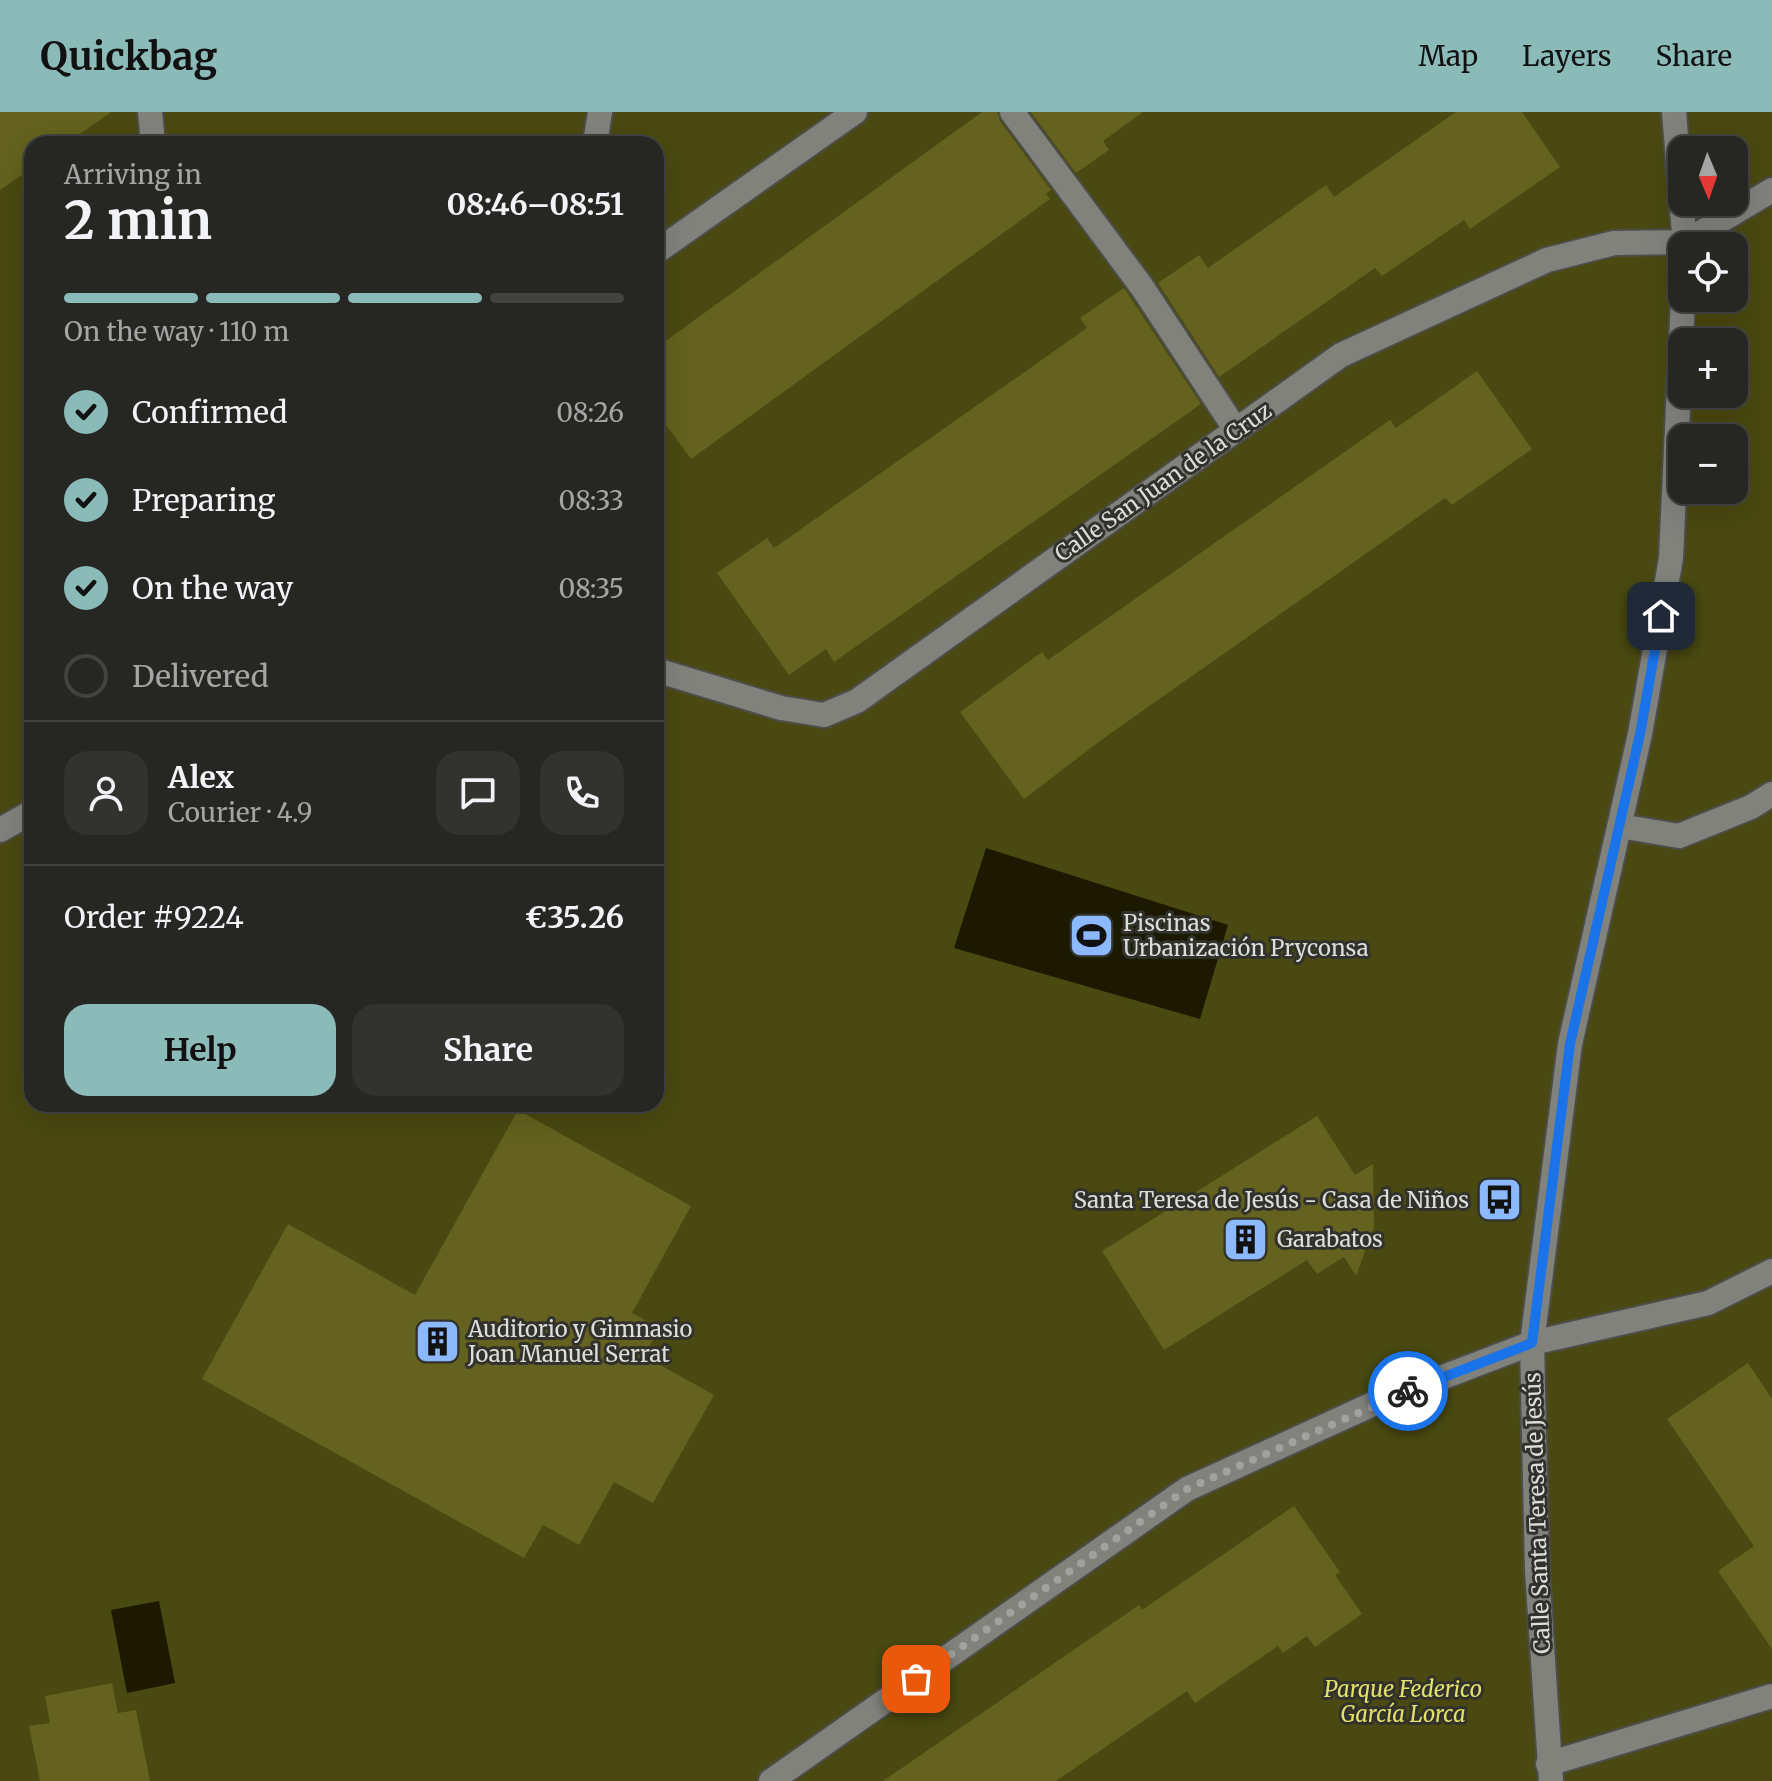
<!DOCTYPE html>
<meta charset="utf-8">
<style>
:root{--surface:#262622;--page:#32322f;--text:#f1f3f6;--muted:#a4a5a5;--line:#424340;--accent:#8bbbb9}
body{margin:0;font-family:Merriweather,serif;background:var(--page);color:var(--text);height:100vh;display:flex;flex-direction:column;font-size:30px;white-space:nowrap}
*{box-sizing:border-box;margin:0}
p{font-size:26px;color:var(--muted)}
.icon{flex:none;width:44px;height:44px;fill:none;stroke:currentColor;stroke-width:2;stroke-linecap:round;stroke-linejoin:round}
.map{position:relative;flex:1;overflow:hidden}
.side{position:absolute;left:24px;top:24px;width:640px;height:976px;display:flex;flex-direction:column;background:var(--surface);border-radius:24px;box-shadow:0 8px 32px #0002,0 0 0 2px var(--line)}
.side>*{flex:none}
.needle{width:52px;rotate:178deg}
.controls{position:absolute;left:1668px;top:24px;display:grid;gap:16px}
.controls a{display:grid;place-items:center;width:80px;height:80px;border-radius:16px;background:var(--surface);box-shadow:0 8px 32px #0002,0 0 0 2px var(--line);font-size:40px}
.pin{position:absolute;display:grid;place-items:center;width:68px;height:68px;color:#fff;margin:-34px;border-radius:16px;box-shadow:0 4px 12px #0006}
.courier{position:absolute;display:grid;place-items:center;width:80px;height:80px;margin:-40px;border:6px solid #1a73e8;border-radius:50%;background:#fff;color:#222;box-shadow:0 2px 10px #0007}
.headline em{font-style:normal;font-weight:700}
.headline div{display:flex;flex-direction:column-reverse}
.headline{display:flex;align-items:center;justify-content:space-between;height:136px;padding:0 40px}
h1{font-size:52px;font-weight:700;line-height:60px}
.bar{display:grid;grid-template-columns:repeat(4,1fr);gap:12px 8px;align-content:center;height:96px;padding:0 40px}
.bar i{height:10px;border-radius:6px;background:var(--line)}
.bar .active{background:var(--accent)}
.bar p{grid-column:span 4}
.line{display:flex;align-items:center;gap:20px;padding:0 40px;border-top:2px solid var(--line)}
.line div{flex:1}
.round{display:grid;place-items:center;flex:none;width:84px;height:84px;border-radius:24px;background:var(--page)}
ol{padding:0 40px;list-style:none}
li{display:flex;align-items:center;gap:24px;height:88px}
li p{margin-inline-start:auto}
li .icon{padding:8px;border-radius:50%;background:var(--accent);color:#111;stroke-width:4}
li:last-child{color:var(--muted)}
li i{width:44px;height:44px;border:4px solid var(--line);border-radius:50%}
.cta{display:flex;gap:16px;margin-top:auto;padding:16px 40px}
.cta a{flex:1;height:92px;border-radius:24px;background:var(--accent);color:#111;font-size:32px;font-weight:700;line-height:92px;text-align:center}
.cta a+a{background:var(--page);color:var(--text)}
header{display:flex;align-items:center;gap:48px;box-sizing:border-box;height:112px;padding:0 40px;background:var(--accent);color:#111}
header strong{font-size:38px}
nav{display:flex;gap:44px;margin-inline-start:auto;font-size:28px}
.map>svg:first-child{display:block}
</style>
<header>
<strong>Quickbag</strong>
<nav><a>Map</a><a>Layers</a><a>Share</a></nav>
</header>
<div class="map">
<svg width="1772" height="1669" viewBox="0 0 1772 1669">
<rect width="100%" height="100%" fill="#32322d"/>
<!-- green -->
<path fill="#4a4911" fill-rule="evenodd" d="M 0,0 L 1772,0 L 1772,1669 L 0,1669 ZM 32,32 L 656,32 L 656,992 L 32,992 ZM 1682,38 L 1734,38 L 1734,90 L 1682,90 ZM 1682,134 L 1734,134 L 1734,186 L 1682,186 ZM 1682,230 L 1734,230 L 1734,282 L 1682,282 ZM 1682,326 L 1734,326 L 1734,378 L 1682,378 Z"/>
<!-- water -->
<g fill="#1b1a01">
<path d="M 986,736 L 1228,813 L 1200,907 L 954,836 Z"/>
<path d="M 159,1489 L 175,1571 L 127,1581 L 111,1498 Z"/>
</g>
<!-- building -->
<g fill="#64621e">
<path d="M 0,0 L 111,0 L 66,32 L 32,32 L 32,56 L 0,78 Z"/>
<path d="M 982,0 L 997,0 L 1000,9 L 1051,78 L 1046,82 L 1050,87 L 691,347 L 656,299 L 656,236 Z"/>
<path d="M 1031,0 L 1143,0 L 1103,29 L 1109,38 L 1076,61 Z"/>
<path d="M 1456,0 L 1522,0 L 1560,55 L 1470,117 L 1464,108 L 1382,164 L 1375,156 L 1219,265 L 1158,171 L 1199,143 L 1208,156 L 1326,73 L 1334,85 Z"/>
<path d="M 1124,176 L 1201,292 L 834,550 L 826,537 L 789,563 L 717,461 L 767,426 L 774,436 L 1087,216 L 1080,206 Z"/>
<path d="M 1477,259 L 1532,337 L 1452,393 L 1445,386 L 1104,626 L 1024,687 L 960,600 L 1042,540 L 1048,548 L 1390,308 L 1396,316 Z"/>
<path d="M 518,998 L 691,1094 L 632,1201 L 660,1216 L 644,1244 L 714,1283 L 653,1391 L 614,1370 L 579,1433 L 543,1413 L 524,1446 L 202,1267 L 288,1112 L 415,1183 Z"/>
<path d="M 1317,1004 L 1355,1063 L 1373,1052 L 1374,1115 L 1356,1164 L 1344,1145 L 1317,1162 L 1307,1148 L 1164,1238 L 1102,1139 Z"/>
<path d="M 1748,1251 L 1772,1287 L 1772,1537 L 1718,1459 L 1754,1434 L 1667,1307 Z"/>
<path d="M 1294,1394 L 1340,1460 L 1335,1463 L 1362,1502 L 1315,1535 L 1307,1524 L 1283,1541 L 1278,1534 L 1195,1591 L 1187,1579 L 1056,1669 L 883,1669 L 1139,1493 L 1142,1498 Z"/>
<path d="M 112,1571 L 118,1601 L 136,1598 L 150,1669 L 40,1669 L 29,1614 L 50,1611 L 45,1584 Z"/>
</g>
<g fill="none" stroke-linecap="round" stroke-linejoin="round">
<defs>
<g id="minor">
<path d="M 150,0 L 153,32"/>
<path d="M 1012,0 L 1142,175 L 1236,318"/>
<path d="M 1674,0 L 1685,134"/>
<path d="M 595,32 L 600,0"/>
<path d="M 656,140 L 855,0"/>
<path d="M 656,558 L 781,596 L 824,603 L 857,589 L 1341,243 L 1547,148 L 1614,131 L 1685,130 L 1772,78"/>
<path d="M 1620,714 L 1679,724 L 1751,695 L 1772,682"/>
<path d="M 0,718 L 32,700"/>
<path d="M 1548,1652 L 1772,1584"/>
<path d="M 771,1669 L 1187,1377 L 1373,1292 L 1532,1231 L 1708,1191 L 1772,1159"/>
<path d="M 1551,1669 L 1537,1458 L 1532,1231 L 1570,932 L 1640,622 L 1671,446 L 1683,186"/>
</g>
</defs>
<!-- minor casing -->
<use href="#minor" stroke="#4d4d49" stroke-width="28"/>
<!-- minor -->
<use href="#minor" stroke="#82827d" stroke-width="24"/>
</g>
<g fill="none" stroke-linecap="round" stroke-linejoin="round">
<!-- done -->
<path stroke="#a1a19d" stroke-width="8" stroke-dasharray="0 14.4" d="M 916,1567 L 1187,1377 L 1408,1279"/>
<!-- route -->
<path stroke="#1a73e8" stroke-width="10" d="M 1408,1279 L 1532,1231 L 1570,932 L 1640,622 L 1661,504"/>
</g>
<!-- icons -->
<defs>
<symbol id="stadium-square" viewBox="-11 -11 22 22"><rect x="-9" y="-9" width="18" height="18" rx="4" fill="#8bb9fc" stroke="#32322d"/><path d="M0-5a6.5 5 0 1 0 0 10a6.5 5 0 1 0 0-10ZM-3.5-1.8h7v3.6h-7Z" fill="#111"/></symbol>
<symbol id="bus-square" viewBox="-11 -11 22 22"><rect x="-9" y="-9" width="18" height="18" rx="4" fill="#8bb9fc" stroke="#32322d"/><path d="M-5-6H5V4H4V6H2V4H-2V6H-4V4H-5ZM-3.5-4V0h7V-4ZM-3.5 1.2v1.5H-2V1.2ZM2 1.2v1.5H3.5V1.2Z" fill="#111"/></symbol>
<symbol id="building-square" viewBox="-11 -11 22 22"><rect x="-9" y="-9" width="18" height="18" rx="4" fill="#8bb9fc" stroke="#32322d"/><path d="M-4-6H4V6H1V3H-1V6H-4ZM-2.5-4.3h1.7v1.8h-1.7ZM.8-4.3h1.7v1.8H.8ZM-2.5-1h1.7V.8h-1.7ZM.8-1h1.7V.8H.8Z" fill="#111"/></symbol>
</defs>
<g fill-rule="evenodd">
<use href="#stadium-square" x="1066" y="798" width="51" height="51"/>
<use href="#bus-square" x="1474" y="1062" width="51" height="51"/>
<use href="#building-square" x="1220" y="1102" width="51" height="51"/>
<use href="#building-square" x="412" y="1204" width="51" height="51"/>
</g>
<g text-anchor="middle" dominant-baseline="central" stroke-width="6" stroke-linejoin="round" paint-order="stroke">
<!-- street labels -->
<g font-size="22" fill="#ddddda" stroke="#32322d">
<text transform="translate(1163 370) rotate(-35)">Calle San Juan de la Cruz</text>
<text transform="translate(1537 1401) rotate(-92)">Calle Santa Teresa de Jesús</text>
</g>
<!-- poi labels -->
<g font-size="22" fill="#ddddda" stroke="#32322d" text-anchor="start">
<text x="1123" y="811">Piscinas<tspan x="1123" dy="25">Urbanización Pryconsa</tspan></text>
<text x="1469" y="1088" text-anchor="end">Santa Teresa de Jesús - Casa de Niños</text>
<text x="1277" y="1127">Garabatos</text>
<text x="468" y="1217">Auditorio y Gimnasio<tspan x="468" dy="25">Joan Manuel Serrat</tspan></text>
</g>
<!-- park labels -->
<g font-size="22" font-style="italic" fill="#e4e16b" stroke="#32322d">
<text x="1403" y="1577">Parque Federico<tspan x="1403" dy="25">García Lorca</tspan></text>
</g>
</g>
</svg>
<div class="controls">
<a><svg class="needle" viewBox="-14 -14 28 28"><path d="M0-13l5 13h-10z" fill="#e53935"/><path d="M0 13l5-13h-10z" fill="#a4a5a5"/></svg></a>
<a><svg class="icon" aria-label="locate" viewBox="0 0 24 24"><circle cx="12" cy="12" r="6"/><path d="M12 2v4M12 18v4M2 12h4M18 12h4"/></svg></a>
<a>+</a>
<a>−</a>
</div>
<div class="pin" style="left:916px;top:1567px;background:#ea580c"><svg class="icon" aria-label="bag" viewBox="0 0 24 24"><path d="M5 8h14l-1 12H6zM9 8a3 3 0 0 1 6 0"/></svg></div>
<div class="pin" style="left:1661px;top:504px;background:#1f2937"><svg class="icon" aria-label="home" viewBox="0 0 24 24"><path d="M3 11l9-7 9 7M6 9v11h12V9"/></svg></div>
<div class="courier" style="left:1408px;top:1279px"><svg class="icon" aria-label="bike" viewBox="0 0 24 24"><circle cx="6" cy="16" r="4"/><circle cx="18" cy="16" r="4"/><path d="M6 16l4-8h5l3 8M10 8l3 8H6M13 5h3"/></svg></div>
<section class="side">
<div class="headline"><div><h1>2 min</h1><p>Arriving in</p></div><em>08:46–08:51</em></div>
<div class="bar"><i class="active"></i><i class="active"></i><i class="active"></i><i></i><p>On the way · 110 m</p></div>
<ol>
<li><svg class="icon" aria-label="check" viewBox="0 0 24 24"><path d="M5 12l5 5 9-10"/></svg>Confirmed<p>08:26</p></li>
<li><svg class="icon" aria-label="check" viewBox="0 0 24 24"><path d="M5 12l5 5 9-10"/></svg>Preparing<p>08:33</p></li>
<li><svg class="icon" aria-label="check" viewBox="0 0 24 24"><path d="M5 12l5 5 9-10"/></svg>On the way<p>08:35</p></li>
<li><i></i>Delivered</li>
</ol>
<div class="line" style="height:144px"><a class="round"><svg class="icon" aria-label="person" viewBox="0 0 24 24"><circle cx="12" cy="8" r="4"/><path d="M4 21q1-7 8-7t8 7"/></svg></a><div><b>Alex</b><p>Courier · 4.9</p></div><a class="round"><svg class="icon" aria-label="chat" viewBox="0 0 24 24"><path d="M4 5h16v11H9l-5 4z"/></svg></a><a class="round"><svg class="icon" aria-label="phone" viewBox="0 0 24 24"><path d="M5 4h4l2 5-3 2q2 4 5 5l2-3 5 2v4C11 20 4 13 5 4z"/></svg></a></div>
<div class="line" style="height:104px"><div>Order #9224</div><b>€35.26</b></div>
<div class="cta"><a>Help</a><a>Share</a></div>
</section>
</div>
